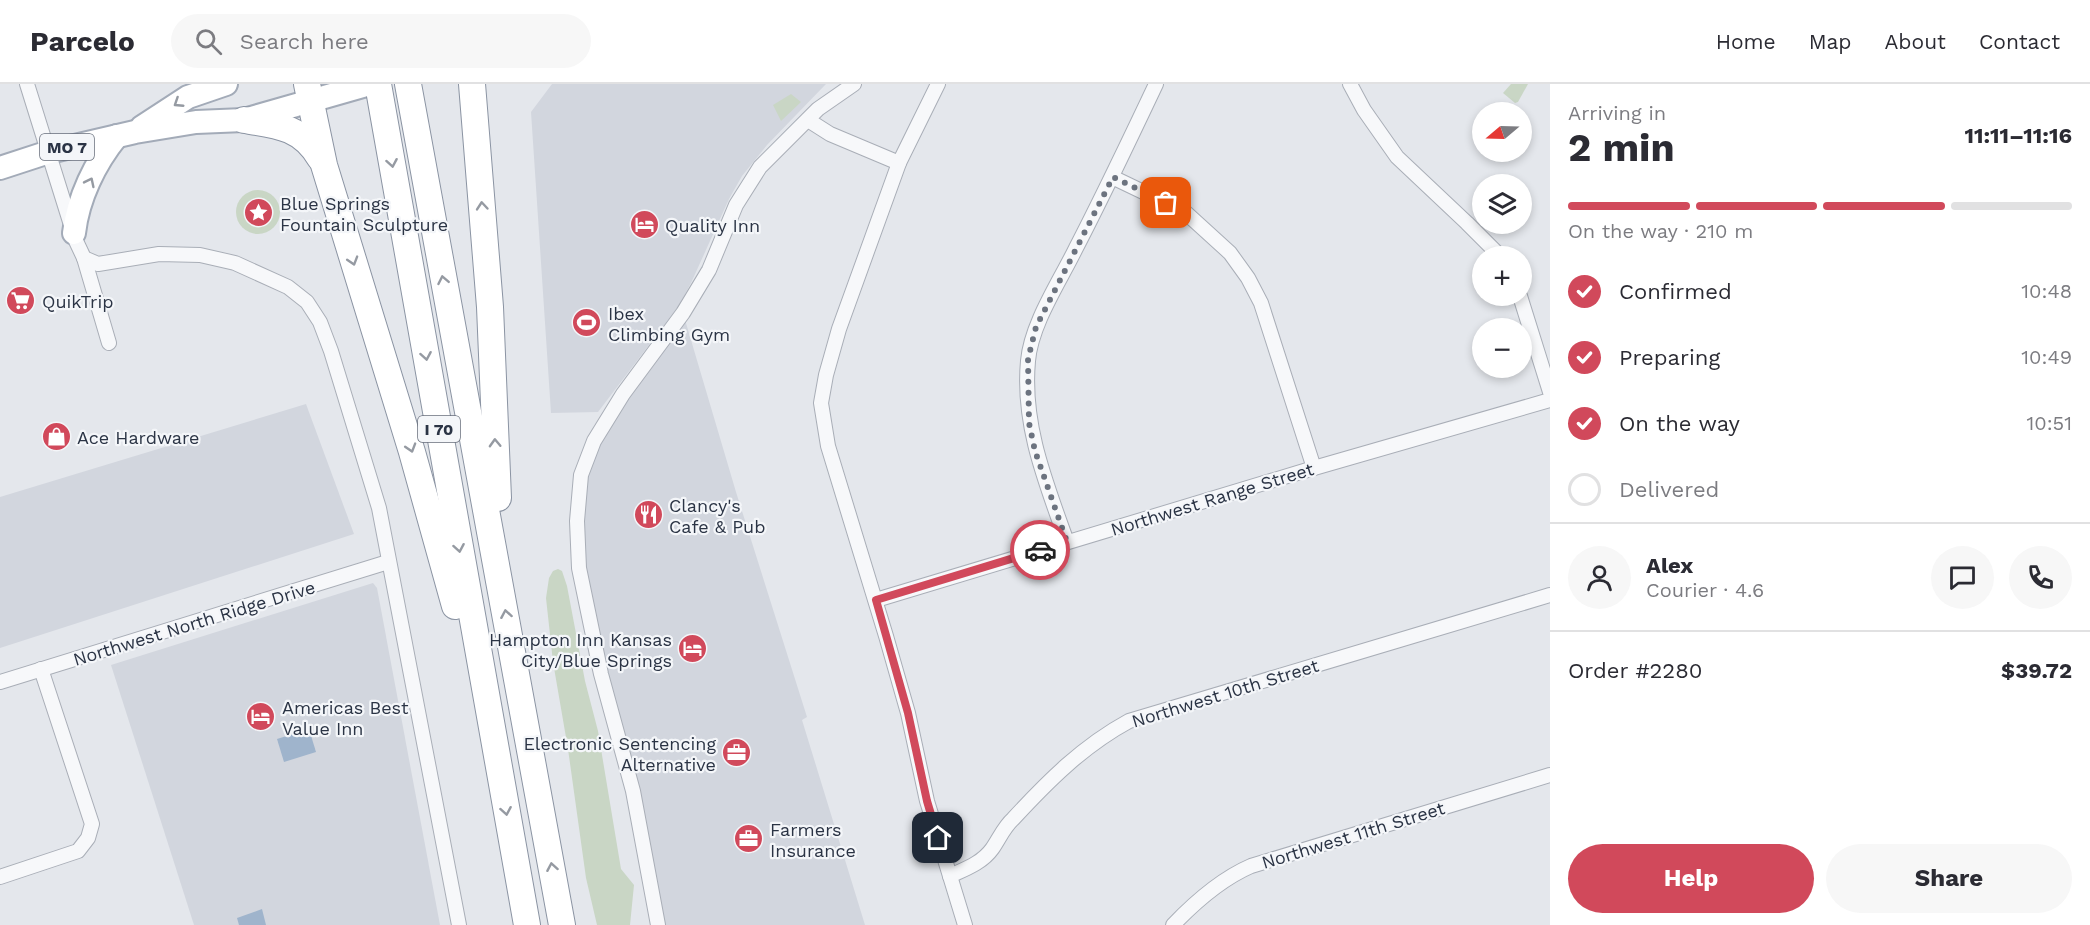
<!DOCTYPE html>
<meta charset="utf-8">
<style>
:root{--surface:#fff;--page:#f7f7f7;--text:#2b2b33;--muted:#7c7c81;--line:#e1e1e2;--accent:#d1495b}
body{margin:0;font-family:"Work Sans",sans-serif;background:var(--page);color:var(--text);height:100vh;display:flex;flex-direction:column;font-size:22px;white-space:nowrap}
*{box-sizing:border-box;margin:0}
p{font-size:20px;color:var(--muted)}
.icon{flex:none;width:33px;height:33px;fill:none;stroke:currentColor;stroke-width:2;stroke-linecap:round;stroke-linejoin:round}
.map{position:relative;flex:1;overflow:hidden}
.sheet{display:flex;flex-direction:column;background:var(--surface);width:540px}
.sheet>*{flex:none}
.needle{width:39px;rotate:251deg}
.buttons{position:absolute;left:1472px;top:18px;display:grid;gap:12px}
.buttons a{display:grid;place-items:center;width:60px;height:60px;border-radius:50%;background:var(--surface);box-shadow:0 3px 9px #0003;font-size:30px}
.pin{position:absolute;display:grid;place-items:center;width:51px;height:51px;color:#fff;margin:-26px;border-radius:12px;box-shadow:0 3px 9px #0006}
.courier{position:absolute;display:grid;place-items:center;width:60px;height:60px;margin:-30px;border:4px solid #d1495b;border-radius:50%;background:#fff;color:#222;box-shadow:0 2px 8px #0007}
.head em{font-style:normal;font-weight:700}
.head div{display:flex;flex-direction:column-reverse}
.head{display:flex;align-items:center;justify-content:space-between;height:102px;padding:0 18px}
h1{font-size:39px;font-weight:700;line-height:45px}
.bar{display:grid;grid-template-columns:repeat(4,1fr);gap:9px 6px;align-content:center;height:72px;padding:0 18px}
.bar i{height:8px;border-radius:4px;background:var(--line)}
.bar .on{background:var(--accent)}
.bar p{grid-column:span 4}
.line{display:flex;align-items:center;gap:15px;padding:0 18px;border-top:2px solid var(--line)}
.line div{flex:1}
.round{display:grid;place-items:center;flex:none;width:63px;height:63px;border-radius:32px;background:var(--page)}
ol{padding:0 18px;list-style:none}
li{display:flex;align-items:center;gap:18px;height:66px}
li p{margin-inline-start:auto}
li .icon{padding:6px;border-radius:50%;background:var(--accent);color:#fff;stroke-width:4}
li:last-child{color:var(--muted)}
li i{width:33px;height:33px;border:3px solid var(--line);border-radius:50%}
.primary-button{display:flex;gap:12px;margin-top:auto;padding:12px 18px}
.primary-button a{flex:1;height:69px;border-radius:36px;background:var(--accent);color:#fff;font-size:24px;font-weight:700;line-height:69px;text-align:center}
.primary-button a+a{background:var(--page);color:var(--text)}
header{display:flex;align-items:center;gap:36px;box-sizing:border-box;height:84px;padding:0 30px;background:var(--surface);border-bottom:2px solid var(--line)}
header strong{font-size:28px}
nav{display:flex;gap:33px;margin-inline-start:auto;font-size:21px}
.search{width:420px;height:54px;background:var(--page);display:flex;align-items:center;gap:15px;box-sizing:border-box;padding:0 21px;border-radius:33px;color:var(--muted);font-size:22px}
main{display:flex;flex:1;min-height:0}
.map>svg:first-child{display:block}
</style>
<header>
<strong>Parcelo</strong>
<div class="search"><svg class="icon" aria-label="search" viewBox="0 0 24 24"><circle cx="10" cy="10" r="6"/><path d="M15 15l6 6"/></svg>Search here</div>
<nav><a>Home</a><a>Map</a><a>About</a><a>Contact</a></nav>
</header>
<main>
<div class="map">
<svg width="1550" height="841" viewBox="0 0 1550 841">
<rect width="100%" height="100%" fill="#e4e7ec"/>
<!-- built -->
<g fill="#d2d6de">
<path d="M 552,0 L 826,0 L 767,61 L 742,92 L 729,115 L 691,199 L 678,223 L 598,328 L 551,329 L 531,28 Z"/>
<path d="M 683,229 L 736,408 L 807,633 L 802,636 L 865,841 L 658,841 L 601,590 L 577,437 L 594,357 Z"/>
<path d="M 306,320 L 354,450 L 0,564 L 0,413 Z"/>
<path d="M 373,499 L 377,504 L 440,841 L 194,841 L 111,581 Z"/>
</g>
<!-- green -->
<g fill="#c9d6c5">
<path d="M 1511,0 L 1528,0 L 1518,18 L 1515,19 L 1503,9 Z"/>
<path d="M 791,10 L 801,18 L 781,37 L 773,21 Z"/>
<circle cx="258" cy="128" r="22"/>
<path d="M 558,485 L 562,487 L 567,502 L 585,597 L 598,647 L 621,785 L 634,801 L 630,841 L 597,841 L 586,794 L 568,665 L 553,578 L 546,514 L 549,494 L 553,487 Z"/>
</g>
<!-- water -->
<g fill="#9fb4cc">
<path d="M 309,645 L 316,668 L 284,678 L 277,655 Z"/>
<path d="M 262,825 L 266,841 L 239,841 L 237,834 Z"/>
</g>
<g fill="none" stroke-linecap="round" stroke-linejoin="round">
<defs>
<g id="minor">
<path d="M 27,0 L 76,157 L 84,174 L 98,180 L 159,170 L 200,171 L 235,179 L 288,203 L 307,218 L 320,238 L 331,267 L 379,424 L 459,841"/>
<path d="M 938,0 L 899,79 L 839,245 L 826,291 L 821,319 L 828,362 L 886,552 L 908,629 L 927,717 L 965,841"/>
<path d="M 1350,0 L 1364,26 L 1397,73 L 1467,139 L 1500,172"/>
<path d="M 808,36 L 830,50 L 899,79"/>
<path d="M 1112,93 L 1185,128 L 1230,169 L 1248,194 L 1261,219 L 1314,384"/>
<path d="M 84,174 L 109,259"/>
<path d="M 1520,212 L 1550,308"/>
<path d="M 1067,458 C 1046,399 1022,341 1028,277 C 1031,240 1060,197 1076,164 C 1104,110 1130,55 1156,0"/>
<path d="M 876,516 L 1314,384 L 1550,316"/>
<path d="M 0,598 L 388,478"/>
<path d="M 950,792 C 965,785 982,779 992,765 C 999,755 1004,743 1013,735 C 1048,697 1083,662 1129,637 L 1550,511"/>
<path d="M 0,793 L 78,767 L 88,754 L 92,740 L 41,585"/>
<path d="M 658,841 L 633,707 L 601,590 L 579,484 L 577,437 L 581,391 L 594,357 L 623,310 L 683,229 L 709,186 L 736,121 L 760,83 L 818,25 L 854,0"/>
<path d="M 1173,841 C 1196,817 1221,795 1251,782 L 1550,691"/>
</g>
<g id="primary">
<path d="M 142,43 L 188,13 L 226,0"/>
<path d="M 0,84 L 49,68 L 135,48 L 196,38 L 244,36 L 370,0"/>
<path d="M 74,149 C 78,114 95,79 117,52"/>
</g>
<g id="motorway">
<path d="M 307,0 L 324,81 L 412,368 L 455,522"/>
<path d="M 378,0 L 527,841"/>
<path d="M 408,0 L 562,841"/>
<path d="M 472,0 L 490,223 L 498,414"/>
<path d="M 244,36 C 277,41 302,43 320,74"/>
</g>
</defs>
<!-- minor casing -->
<use href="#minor" stroke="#a9aeb7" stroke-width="16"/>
<!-- primary casing -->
<use href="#primary" stroke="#a3abb8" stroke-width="26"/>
<!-- motorway casing -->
<use href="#motorway" stroke="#8b94a3" stroke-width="28"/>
<!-- minor -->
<use href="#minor" stroke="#f7f8fa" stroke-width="14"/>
<!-- primary -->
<use href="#primary" stroke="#fff" stroke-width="22"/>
<!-- motorway -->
<use href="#motorway" stroke="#fff" stroke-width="26"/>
</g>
<!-- one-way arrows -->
<defs><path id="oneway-chevron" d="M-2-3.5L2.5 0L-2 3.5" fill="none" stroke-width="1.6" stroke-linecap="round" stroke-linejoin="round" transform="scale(1.5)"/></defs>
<g stroke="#959aa2">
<use href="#oneway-chevron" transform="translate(178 19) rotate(147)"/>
<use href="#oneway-chevron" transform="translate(392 79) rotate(80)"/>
<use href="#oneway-chevron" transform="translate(90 98) rotate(-64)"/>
<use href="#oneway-chevron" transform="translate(482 122) rotate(-95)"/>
<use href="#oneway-chevron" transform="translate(353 177) rotate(73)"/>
<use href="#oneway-chevron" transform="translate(443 196) rotate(-101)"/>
<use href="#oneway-chevron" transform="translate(426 272) rotate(80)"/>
<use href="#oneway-chevron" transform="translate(495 359) rotate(-92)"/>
<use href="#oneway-chevron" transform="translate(411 364) rotate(73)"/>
<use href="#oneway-chevron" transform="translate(459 464) rotate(80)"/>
<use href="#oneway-chevron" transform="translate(506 530) rotate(-100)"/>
<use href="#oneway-chevron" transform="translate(506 727) rotate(80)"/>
<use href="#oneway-chevron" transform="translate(552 783) rotate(-100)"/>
</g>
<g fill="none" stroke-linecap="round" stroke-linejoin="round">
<!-- done -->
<path stroke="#6c737f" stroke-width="6" stroke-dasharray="0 10.8" d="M 1040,466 L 1067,458 L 1035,367 L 1029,339 L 1028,275 L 1036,243 L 1113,93 L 1166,119"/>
<!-- route -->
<path stroke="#d1495b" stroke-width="8" d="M 938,754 L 927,717 L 908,629 L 876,516 L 1040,466"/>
</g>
<!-- icons -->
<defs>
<symbol id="sight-disc" viewBox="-11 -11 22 22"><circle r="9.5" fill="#d1495b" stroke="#f4f6f9"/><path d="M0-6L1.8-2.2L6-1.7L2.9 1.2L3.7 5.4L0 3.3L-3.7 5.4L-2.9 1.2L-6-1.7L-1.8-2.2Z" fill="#fff"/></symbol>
<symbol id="hotel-disc" viewBox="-11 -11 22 22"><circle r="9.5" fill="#d1495b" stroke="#f4f6f9"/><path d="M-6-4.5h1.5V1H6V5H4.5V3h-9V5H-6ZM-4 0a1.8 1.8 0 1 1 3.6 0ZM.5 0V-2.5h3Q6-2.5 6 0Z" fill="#fff"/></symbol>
<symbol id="supermarket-disc" viewBox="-11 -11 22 22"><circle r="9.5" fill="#d1495b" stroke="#f4f6f9"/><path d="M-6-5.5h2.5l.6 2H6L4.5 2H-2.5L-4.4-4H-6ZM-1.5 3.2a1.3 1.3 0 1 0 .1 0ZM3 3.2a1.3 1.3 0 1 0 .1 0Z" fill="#fff"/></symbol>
<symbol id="stadium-disc" viewBox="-11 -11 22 22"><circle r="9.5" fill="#d1495b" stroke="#f4f6f9"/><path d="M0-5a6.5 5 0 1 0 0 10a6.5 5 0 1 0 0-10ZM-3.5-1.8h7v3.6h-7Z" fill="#fff"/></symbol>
<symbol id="shop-disc" viewBox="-11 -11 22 22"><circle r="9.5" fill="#d1495b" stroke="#f4f6f9"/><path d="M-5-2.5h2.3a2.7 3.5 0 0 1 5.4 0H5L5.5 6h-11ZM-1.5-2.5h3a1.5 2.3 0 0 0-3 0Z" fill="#fff"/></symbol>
<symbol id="restaurant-disc" viewBox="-11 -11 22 22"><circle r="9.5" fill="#d1495b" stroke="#f4f6f9"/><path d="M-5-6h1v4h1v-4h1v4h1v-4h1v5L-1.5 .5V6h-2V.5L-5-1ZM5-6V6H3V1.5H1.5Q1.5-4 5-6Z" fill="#fff"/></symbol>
<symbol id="office-disc" viewBox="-11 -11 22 22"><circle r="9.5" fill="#d1495b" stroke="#f4f6f9"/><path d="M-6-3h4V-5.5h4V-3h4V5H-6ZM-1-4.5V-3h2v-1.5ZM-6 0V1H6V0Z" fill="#fff"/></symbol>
</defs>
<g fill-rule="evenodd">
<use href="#sight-disc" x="242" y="112" width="33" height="33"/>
<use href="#hotel-disc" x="628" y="124" width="33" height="33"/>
<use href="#supermarket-disc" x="4" y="200" width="33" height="33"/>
<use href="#stadium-disc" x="570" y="222" width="33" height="33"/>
<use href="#shop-disc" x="40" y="336" width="33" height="33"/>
<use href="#restaurant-disc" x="632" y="414" width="33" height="33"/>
<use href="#hotel-disc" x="676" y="548" width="33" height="33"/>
<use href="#hotel-disc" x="244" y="616" width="33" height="33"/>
<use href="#office-disc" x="720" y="652" width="33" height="33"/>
<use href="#office-disc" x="732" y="738" width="33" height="33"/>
</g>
<g text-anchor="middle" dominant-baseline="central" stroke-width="4.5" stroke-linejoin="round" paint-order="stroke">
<!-- shield labels -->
<g fill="#f4f6f9" stroke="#676e7b" stroke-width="1.5">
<rect x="40" y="50" width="54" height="26" rx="4.5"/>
<rect x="418" y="332" width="42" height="26" rx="4.5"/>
</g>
<g font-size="16" font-weight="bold" fill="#2b3445">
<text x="67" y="63">MO 7</text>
<text x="439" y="345">I 70</text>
</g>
<!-- poi labels -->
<g font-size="18" fill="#2b3445" stroke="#f4f6f9" text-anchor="start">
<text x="280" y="119">Blue Springs<tspan x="280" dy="21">Fountain Sculpture</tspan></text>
<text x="665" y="141">Quality Inn</text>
<text x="42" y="217">QuikTrip</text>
<text x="608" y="229">Ibex<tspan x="608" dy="21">Climbing Gym</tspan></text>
<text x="77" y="353">Ace Hardware</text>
<text x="669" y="421">Clancy's<tspan x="669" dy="21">Cafe &amp; Pub</tspan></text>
<text x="672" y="555" text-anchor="end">Hampton Inn Kansas<tspan x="672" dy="21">City/Blue Springs</tspan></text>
<text x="282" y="623">Americas Best<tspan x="282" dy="21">Value Inn</tspan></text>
<text x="716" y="659" text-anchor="end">Electronic Sentencing<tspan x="716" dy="21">Alternative</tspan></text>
<text x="770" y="745">Farmers<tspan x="770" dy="21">Insurance</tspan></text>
</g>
<!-- street labels -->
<g font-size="18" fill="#2b3445" stroke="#f4f6f9">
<text transform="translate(1212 415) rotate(-17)">Northwest Range Street</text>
<text transform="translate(194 539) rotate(-17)">Northwest North Ridge Drive</text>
<text transform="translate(1225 609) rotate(-17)">Northwest 10th Street</text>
<text transform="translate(1353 751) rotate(-17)">Northwest 11th Street</text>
</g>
</g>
</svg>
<div class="buttons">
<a><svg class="needle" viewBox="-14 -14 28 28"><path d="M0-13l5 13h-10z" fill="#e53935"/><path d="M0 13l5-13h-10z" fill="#7c7c81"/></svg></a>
<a><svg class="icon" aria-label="layers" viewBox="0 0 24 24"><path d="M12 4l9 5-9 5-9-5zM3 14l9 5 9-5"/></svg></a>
<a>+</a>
<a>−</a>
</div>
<div class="pin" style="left:1166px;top:119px;background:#ea580c"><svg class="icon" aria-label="bag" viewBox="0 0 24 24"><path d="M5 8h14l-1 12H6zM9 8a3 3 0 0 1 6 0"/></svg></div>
<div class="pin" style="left:938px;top:754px;background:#1f2937"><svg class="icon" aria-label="home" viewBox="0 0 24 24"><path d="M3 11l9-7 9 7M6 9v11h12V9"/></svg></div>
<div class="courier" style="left:1040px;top:466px"><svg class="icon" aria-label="car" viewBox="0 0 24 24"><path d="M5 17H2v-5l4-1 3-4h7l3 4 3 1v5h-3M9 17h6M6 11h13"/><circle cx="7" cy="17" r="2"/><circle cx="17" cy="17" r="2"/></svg></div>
</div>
<section class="sheet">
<div class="head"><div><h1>2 min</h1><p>Arriving in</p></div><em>11:11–11:16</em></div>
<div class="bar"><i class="on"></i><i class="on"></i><i class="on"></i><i></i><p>On the way · 210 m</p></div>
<ol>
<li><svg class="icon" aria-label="check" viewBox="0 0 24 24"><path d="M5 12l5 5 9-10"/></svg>Confirmed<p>10:48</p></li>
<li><svg class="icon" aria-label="check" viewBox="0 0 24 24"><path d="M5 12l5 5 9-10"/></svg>Preparing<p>10:49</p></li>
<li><svg class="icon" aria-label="check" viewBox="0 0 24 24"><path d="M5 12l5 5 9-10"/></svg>On the way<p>10:51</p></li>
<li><i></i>Delivered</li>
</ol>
<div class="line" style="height:108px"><a class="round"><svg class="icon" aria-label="person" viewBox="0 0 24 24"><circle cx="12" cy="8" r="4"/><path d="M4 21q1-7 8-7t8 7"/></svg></a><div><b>Alex</b><p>Courier · 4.6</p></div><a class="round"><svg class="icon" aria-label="chat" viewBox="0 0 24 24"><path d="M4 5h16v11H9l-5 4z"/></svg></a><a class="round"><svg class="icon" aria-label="phone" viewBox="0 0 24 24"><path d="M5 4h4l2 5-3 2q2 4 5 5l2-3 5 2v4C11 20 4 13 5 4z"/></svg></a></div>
<div class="line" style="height:78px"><div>Order #2280</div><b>$39.72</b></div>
<div class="primary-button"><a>Help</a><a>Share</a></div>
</section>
</main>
